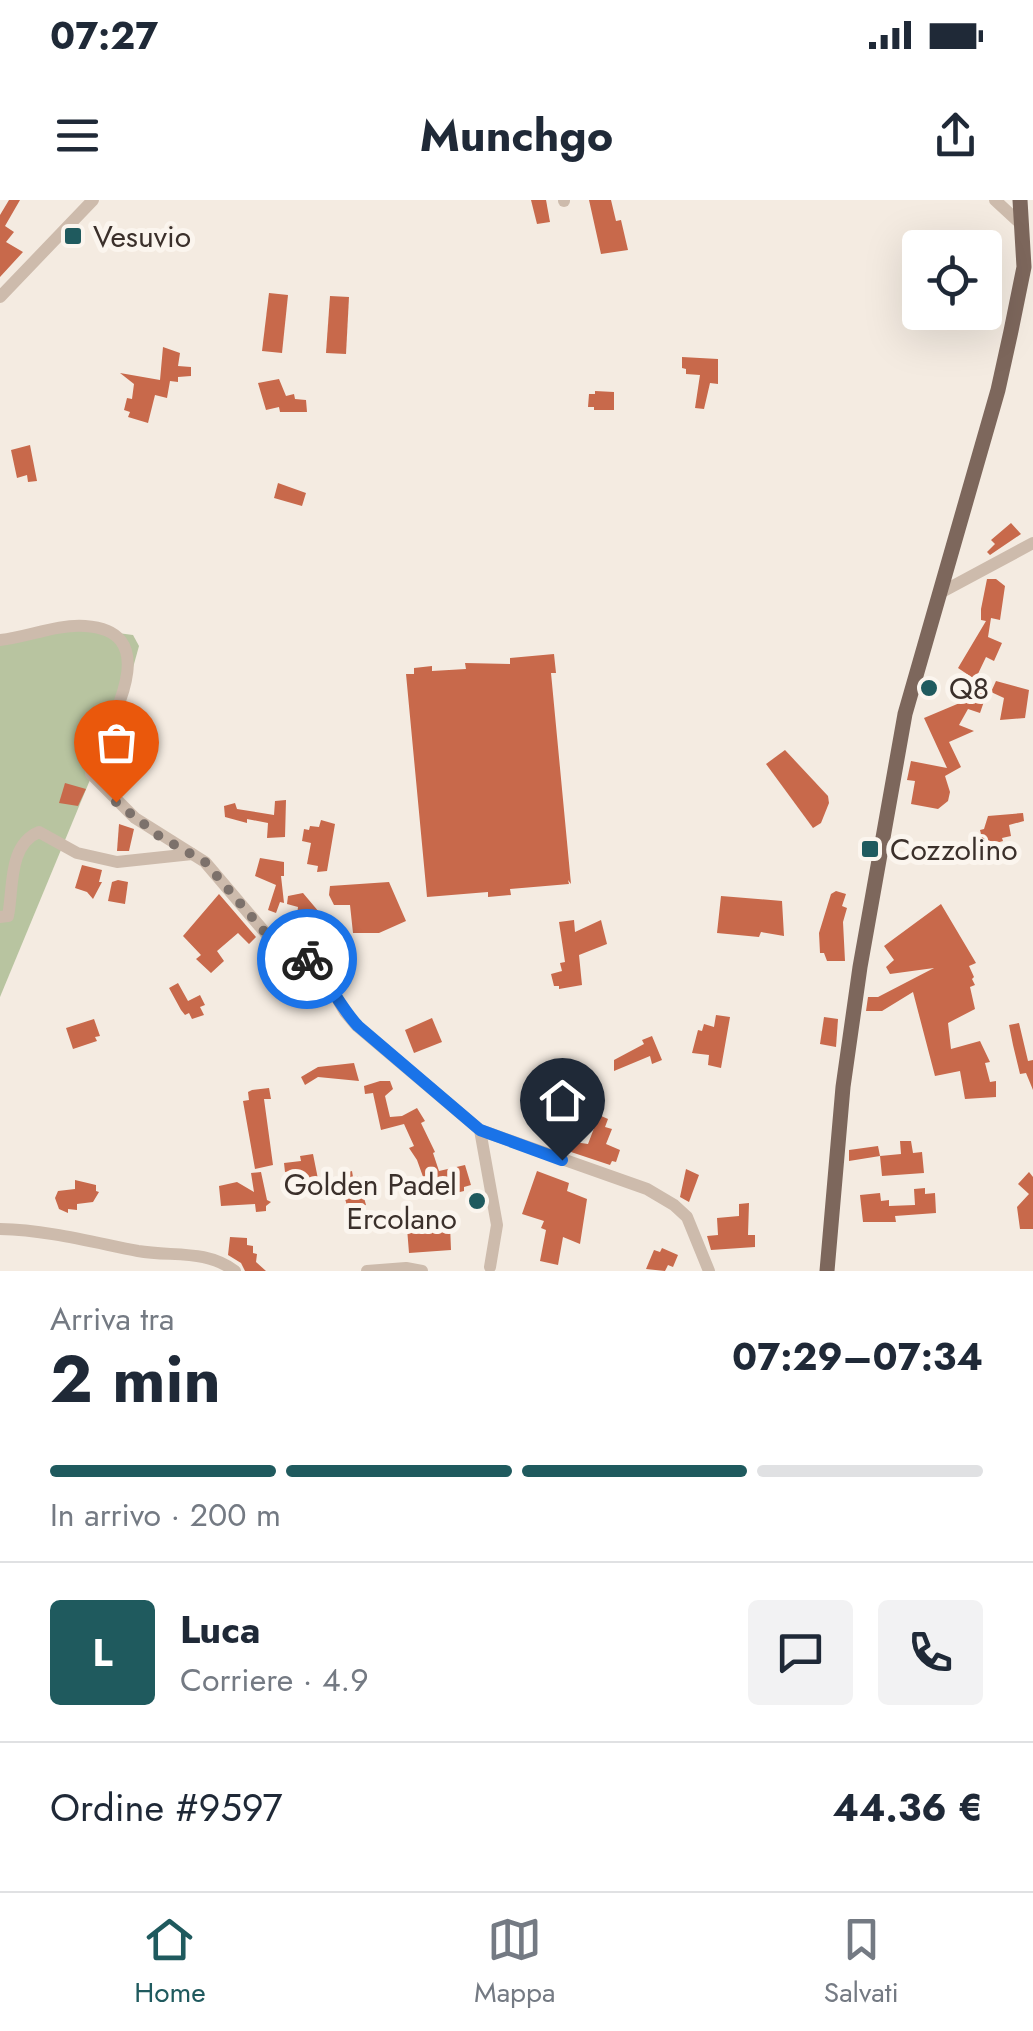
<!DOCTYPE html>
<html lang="it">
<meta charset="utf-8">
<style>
:root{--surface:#fff;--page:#f2f2f3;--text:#1f2937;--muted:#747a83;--line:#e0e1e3;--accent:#1f5a5e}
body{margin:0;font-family:Jost,sans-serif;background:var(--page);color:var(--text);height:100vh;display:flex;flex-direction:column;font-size:38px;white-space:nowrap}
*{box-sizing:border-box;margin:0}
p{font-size:32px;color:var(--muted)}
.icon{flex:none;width:55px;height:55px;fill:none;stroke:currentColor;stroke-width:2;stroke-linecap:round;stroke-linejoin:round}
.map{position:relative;height:1071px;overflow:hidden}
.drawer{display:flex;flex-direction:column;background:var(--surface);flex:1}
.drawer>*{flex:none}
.controls{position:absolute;left:902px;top:30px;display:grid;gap:20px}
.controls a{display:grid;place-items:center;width:100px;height:100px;border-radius:10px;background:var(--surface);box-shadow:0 10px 40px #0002;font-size:50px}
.pin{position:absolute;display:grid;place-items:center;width:85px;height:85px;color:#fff;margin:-102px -42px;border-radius:50% 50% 50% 0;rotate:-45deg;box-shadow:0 0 10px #0007}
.pin .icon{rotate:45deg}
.courier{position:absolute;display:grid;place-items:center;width:100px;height:100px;margin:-50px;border:8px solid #1a73e8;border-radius:50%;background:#fff;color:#222;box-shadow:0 2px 12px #0007}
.summary em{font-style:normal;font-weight:700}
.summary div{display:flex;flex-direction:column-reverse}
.summary{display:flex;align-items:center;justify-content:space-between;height:170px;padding:0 50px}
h1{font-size:65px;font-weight:700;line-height:75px}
.bar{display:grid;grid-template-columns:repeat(4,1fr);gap:15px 10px;align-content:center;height:120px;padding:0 50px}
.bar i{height:12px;border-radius:8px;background:var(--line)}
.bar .current{background:var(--accent)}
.bar p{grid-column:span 4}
.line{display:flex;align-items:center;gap:25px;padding:0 50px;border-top:2px solid var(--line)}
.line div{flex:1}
.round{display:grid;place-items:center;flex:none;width:105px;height:105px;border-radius:10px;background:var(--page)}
.status{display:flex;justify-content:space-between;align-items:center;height:70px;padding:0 50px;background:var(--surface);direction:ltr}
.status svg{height:28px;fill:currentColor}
header{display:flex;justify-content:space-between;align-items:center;height:130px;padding:0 50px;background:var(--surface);font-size:45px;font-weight:700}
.menu{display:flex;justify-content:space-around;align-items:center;height:140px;border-top:2px solid var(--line);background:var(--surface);font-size:28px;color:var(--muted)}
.menu a{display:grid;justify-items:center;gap:5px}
.menu .current{color:var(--accent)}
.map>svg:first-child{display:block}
</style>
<div class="status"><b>07:27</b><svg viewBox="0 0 49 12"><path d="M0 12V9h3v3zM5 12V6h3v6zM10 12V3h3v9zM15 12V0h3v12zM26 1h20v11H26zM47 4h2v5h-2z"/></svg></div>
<header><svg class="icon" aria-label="menu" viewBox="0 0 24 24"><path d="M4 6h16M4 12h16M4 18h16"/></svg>Munchgo<svg class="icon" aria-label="share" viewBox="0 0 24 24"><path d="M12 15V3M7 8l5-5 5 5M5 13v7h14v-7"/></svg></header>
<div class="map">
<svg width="1033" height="1071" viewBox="0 0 1033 1071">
<rect width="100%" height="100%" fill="#f4ebe1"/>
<!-- green -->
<path fill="#b8c4a0" d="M 65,426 L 133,435 L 139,446 L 126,493 L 0,797 L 0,437 Z"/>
<!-- building -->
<g fill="#c8694b">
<path d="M 9,0 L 20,0 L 5,26 L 14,32 L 6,42 L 23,52 L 0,77 L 0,15 Z"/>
<path d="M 531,0 L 546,0 L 550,22 L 537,24 Z"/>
<path d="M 589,0 L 611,0 L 616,21 L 621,20 L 628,50 L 601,54 Z"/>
<path d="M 269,93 L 288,95 L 282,153 L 262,151 Z"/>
<path d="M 330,96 L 349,97 L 346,154 L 326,153 Z"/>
<path d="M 163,147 L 180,153 L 178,166 L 191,167 L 191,176 L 178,177 L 178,182 L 170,181 L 167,198 L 155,195 L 148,223 L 128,217 L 130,212 L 124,210 L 127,198 L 132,199 L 134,184 L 120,173 L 160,180 Z"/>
<path d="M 682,157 L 718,159 L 718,184 L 710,183 L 704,209 L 695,208 L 700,175 L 686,174 L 686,169 L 682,168 Z"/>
<path d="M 279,179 L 286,196 L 294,194 L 295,199 L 306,200 L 307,212 L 280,212 L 279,207 L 266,210 L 258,183 Z"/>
<path d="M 595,191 L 614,192 L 614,210 L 594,210 L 594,207 L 588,207 L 589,194 L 595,194 Z"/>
<path d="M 30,245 L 37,281 L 28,282 L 27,275 L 17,278 L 11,250 Z"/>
<path d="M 278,283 L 306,293 L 302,306 L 274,298 Z"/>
<path d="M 1011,323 L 1021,334 L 990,355 L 987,352 L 995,344 L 991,340 Z"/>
<path d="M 987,379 L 996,379 L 1005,386 L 1000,420 L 991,418 L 988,437 L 1002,443 L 994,461 L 986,457 L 976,478 L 990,484 L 980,513 L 968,509 L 959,525 L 974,531 L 949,542 L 961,567 L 945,576 L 950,592 L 948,601 L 938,609 L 911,604 L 915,581 L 907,580 L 911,561 L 947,568 L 924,518 L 962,502 L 957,501 L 973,478 L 958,468 L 986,421 L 981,420 L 981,409 Z"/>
<path d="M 554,454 L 556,473 L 551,473 L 571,684 L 568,680 L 569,684 L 510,689 L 511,695 L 488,697 L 488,692 L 427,697 L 406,474 L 414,474 L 414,468 L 432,466 L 432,471 L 466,469 L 465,463 L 510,464 L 510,458 Z"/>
<path d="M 996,481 L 1029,490 L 1025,518 L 1000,520 L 1004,498 L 991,492 Z"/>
<path d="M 785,550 L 828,596 L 829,603 L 821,623 L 813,628 L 766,564 Z"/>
<path d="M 65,583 L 86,589 L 78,606 L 59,603 Z"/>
<path d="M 286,600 L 285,637 L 267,638 L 268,623 L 247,619 L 247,623 L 225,617 L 224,606 L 235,603 L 237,609 L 274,615 L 275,601 Z"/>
<path d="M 1023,613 L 1024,621 L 1009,625 L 1011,636 L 1002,638 L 1003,641 L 996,643 L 982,638 L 980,630 L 984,629 L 988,616 Z"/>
<path d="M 321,620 L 335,624 L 327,671 L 317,672 L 318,666 L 307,664 L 311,643 L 302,641 L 304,629 L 309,630 L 310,626 L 319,627 Z"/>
<path d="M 119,624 L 134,629 L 129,651 L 117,651 Z"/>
<path d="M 260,658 L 284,662 L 284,676 L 281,676 L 284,703 L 280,702 L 276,713 L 268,710 L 276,685 L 255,676 Z"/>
<path d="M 82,665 L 102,670 L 99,682 L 102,682 L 93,699 L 87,692 L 75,688 Z"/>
<path d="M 118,680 L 128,682 L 125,704 L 108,701 L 112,682 Z"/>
<path d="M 389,682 L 406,721 L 379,733 L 353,733 L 350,705 L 334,705 L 329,695 L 330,686 Z"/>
<path d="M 836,691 L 846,694 L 842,706 L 847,708 L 843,722 L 845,761 L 827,761 L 824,753 L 820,753 L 819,733 L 831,694 Z"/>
<path d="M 303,693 L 319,712 L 301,721 L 324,725 L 323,731 L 330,735 L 328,744 L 310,740 L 306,747 L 294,740 L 298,707 L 287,704 L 288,696 Z"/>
<path d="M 219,694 L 256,737 L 249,744 L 238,733 L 217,751 L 224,761 L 211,773 L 196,759 L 201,755 L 183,736 Z"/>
<path d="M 721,696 L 782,701 L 784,736 L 761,732 L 759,737 L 717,733 Z"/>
<path d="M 941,704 L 976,763 L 969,766 L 974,777 L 972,779 L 975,785 L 970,787 L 975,809 L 948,823 L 951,849 L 980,841 L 990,862 L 985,863 L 990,882 L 996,881 L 996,897 L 965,899 L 960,871 L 935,876 L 913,792 L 882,811 L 866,811 L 868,797 L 878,797 L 934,768 L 890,774 L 886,767 L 894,760 L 884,746 Z"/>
<path d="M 574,720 L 575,732 L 601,720 L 607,744 L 579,755 L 582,785 L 559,789 L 559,786 L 554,786 L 551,774 L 562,771 L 560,763 L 565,762 L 559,722 Z"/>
<path d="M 178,783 L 188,801 L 200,795 L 205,805 L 200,807 L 204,815 L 192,819 L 189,813 L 185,815 L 181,810 L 169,788 Z"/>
<path d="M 716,815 L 730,817 L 721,868 L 708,865 L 709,855 L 692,853 L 698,830 L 702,831 L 704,824 L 714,827 Z"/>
<path d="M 824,817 L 838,819 L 836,847 L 820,844 Z"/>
<path d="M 432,818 L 442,842 L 414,853 L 405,830 Z"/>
<path d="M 94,819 L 100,836 L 95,837 L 97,841 L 73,849 L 66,828 Z"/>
<path d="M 1019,823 L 1028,861 L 1033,860 L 1033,890 L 1026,873 L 1020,874 L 1013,845 L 1009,825 Z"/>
<path d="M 652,836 L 662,860 L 652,864 L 650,856 L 614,871 L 614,860 L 644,844 L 642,840 Z"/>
<path d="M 354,863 L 359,881 L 318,877 L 305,885 L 301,877 L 318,867 Z"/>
<path d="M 380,881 L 390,881 L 393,889 L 385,896 L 390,917 L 402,916 L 417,908 L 425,921 L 421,923 L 435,952 L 433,953 L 439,971 L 465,965 L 471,985 L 464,987 L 464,991 L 431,999 L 417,960 L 409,948 L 414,946 L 404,924 L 381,930 L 373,893 L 365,894 L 364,886 Z"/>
<path d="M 269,888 L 271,899 L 264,899 L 273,965 L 255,969 L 243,901 L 249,900 L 248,892 L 252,890 Z"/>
<path d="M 599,915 L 608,919 L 605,927 L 612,929 L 606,944 L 620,950 L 616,962 L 612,961 L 610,965 L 571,952 L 574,942 L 588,944 Z"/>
<path d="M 900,941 L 911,941 L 913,953 L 922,952 L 924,973 L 882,976 L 880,956 L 901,954 Z"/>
<path d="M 878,946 L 880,956 L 849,961 L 849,950 Z"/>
<path d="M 313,954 L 318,979 L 296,982 L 294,971 L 285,972 L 284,963 L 301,961 L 300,956 Z"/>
<path d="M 686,969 L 699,975 L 689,1002 L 680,997 Z"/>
<path d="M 352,971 L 353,977 L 358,976 L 366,1005 L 348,1009 L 338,975 Z"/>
<path d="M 537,971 L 569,983 L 567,991 L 587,999 L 580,1044 L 563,1037 L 558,1065 L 540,1061 L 546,1030 L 541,1028 L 544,1021 L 522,1014 Z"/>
<path d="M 261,972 L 267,1000 L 271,1002 L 266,1006 L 266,1011 L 256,1012 L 255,1004 L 221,1006 L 219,986 L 237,982 L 254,992 L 251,973 Z"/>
<path d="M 1029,972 L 1033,977 L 1033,1029 L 1020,1029 L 1017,1007 L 1029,994 L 1018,984 Z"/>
<path d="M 75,980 L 96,985 L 96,991 L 99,992 L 93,1002 L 77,1004 L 77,1010 L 68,1009 L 68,1013 L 59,1009 L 55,998 L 58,991 L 75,989 Z"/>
<path d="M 925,988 L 925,994 L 935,993 L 936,1013 L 895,1016 L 896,1022 L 863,1022 L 860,995 L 880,993 L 881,1001 L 889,1000 L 889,1006 L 915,1005 L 914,989 Z"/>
<path d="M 749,1003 L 748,1035 L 755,1035 L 755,1047 L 711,1050 L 707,1036 L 718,1035 L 717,1018 L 739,1016 L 739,1004 Z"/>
<path d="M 450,1025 L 451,1050 L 409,1053 L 407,1028 L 439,1028 Z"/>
<path d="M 230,1037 L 247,1038 L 247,1045 L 253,1046 L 253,1053 L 257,1054 L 256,1062 L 266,1071 L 245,1071 L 241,1063 L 228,1055 Z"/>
<path d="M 662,1048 L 678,1055 L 673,1067 L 668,1065 L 665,1071 L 646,1069 L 654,1050 L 660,1052 Z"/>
</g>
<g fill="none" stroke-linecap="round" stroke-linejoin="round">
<!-- minor -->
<g stroke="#cdbbac" stroke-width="12">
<path d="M 564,0 L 564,1"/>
<path d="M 995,0 L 1023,26"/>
<path d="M 0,97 L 93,0"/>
<path d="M 940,393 L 1033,343"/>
<path d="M 0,440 C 28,437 57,424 85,426 C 167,431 109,525 91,564 L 91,574 L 135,618 L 205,662 L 268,736 L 306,759 L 323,774 L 345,812 L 357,826 L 480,930 L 647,989 L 674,1005 L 687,1017 L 709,1071"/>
<path d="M 0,717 L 8,716 L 9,710 C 13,682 10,644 39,632 L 77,653 L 117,662 L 192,654"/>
<path d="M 480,930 L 497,1025 L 490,1067"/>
<path d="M 0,1029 C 47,1030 92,1042 138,1051 C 173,1057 205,1049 235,1071"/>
<path d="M 367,1071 L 406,1068 L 422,1071"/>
</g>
<!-- major -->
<path stroke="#7d675c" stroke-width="15" d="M 827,1071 L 843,887 L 860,767 L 905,514 L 998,190 L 1011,131 L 1024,67 L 1020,0"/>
</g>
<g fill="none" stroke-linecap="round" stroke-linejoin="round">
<!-- done -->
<path stroke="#7c716b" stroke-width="10" stroke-dasharray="0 18" d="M 116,602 L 159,636 L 205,662 L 268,736 L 307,759"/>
<!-- route -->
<path stroke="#1a73e8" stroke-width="12" d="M 307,759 C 329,779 338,805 358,826 L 480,930 L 562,960"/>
</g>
<!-- markers -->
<g fill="#1f5a5e" stroke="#fbf5ee" stroke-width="4">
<rect x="63" y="26" width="20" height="20" rx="5"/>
<circle cx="929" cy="488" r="10"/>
<rect x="860" y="639" width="20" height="20" rx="5"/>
<circle cx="477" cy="1001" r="10"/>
</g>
<g text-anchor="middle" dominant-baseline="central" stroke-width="10" stroke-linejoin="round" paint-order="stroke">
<!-- poi labels -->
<g font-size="30" fill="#3b302b" stroke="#fbf5ee" text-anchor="start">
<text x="93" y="36">Vesuvio</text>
<text x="949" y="488">Q8</text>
<text x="890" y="649">Cozzolino</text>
<text x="457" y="984" text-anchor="end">Golden Padel<tspan x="457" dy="34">Ercolano</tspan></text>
</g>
</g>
</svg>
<div class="controls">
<a><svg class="icon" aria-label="locate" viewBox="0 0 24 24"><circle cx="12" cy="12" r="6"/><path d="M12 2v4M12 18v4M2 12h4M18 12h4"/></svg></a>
</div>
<div class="pin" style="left:116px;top:602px;background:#ea580c"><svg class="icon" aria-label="bag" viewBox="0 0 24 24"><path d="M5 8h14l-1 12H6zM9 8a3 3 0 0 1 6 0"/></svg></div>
<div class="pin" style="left:562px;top:960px;background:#1f2937"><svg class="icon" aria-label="home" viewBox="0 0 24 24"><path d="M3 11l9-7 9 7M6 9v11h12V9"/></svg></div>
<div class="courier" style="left:307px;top:759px"><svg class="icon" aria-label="bike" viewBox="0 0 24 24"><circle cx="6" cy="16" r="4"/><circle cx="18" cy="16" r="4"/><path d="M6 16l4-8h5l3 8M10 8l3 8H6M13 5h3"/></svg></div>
</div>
<section class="drawer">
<div class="summary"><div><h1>2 min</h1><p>Arriva tra</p></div><em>07:29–07:34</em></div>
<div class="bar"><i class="current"></i><i class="current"></i><i class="current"></i><i></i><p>In arrivo · 200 m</p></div>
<div class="line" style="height:180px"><b class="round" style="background:var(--accent);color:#fff">L</b><div><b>Luca</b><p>Corriere · 4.9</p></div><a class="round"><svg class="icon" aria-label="chat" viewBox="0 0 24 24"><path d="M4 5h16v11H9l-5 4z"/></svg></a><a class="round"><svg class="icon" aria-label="phone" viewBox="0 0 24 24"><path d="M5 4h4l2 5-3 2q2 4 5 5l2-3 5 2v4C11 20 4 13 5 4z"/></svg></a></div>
<div class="line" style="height:130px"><div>Ordine #9597</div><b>44.36 €</b></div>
</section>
<nav class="menu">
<a class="current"><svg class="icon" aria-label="home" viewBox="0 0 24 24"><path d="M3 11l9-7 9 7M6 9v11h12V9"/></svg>Home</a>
<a><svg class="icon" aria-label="map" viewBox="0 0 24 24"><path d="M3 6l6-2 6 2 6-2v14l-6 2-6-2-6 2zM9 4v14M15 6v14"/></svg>Mappa</a>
<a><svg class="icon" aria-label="saved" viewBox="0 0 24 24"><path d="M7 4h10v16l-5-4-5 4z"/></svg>Salvati</a>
</nav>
